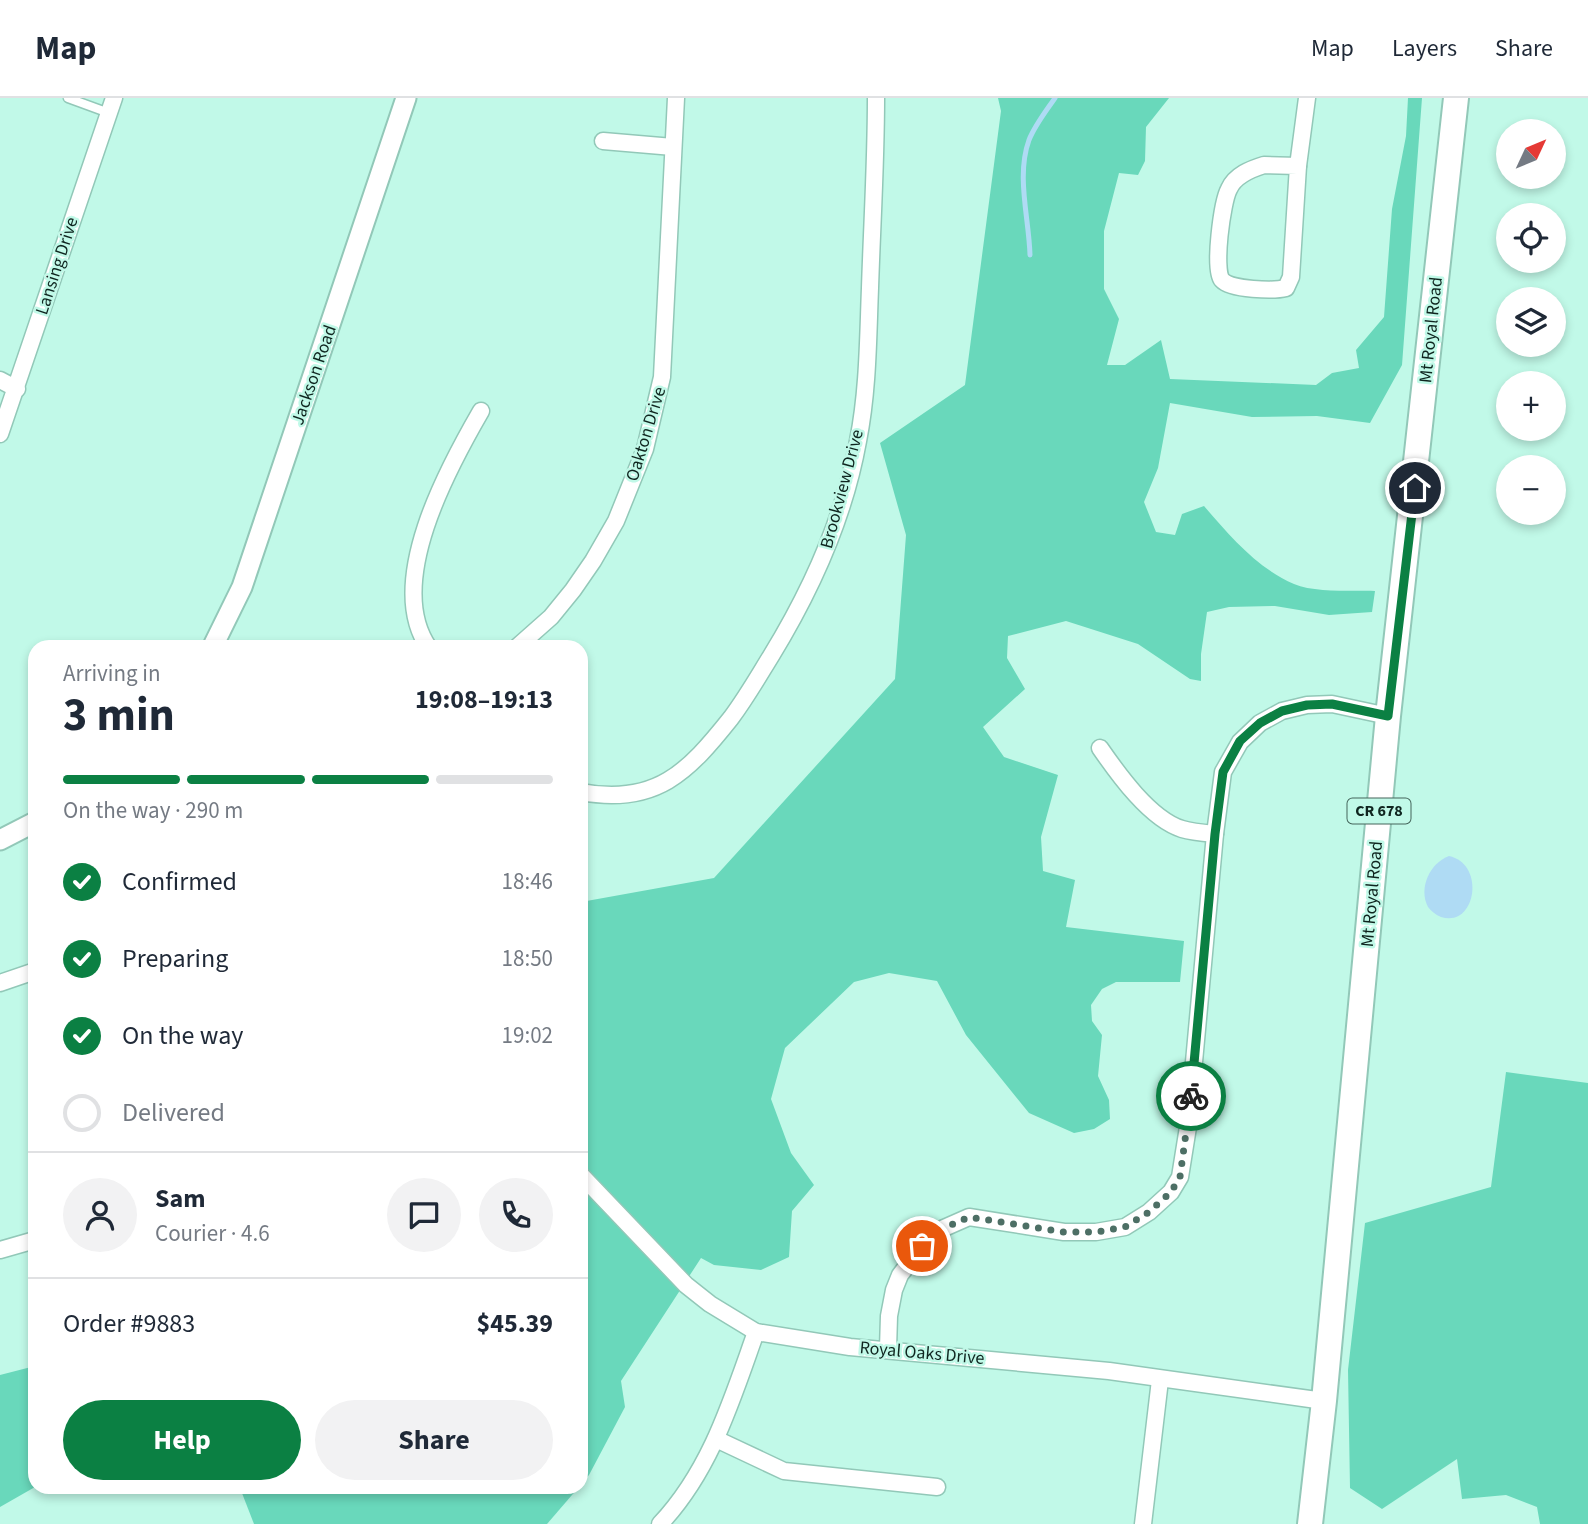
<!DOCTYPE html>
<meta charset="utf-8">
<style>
:root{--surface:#fff;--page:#f2f2f3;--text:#1f2937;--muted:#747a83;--line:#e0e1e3;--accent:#0b8043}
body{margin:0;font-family:"Source Sans 3",sans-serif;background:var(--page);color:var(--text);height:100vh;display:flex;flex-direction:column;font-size:26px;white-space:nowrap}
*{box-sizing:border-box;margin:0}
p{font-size:23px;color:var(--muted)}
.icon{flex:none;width:38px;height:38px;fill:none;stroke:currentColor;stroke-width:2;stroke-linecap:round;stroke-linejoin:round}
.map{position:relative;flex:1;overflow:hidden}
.panel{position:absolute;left:28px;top:542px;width:560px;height:854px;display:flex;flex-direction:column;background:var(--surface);border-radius:21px;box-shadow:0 4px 10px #0003}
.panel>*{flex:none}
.needle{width:46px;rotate:46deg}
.tools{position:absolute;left:1496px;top:21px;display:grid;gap:14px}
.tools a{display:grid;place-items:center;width:70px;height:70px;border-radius:50%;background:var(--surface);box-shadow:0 4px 10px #0003;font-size:35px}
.pin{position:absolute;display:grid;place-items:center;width:60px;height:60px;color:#fff;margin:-30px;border:4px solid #fff;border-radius:50%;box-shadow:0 2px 7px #0007}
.courier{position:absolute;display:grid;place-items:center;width:70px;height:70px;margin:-35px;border:5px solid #0b8043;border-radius:50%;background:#fff;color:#222;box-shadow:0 2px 9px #0007}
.head em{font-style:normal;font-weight:700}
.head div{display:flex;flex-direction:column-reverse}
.head{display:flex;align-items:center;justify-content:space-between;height:119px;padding:0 35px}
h1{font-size:46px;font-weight:700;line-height:52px}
.bar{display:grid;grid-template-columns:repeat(4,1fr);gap:10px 7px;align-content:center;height:84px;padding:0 35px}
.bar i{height:9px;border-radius:5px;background:var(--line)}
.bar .selected{background:var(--accent)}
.bar p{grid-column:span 4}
.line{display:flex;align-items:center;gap:18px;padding:0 35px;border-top:2px solid var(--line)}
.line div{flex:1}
.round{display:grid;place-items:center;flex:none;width:74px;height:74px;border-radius:37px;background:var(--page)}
ol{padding:0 35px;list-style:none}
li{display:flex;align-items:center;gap:21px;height:77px}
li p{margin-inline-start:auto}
li .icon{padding:7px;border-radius:50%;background:var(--accent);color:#fff;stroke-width:4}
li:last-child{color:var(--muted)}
li i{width:38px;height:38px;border:4px solid var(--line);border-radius:50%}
.primary-button{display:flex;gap:14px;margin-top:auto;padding:14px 35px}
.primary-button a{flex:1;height:80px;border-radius:42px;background:var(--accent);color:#fff;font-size:28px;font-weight:700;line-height:80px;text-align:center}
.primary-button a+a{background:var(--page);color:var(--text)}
header{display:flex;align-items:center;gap:42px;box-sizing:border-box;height:98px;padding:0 35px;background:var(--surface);border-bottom:2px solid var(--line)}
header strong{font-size:33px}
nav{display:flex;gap:38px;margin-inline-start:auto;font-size:24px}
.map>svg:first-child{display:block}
</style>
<header>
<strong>Map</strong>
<nav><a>Map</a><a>Layers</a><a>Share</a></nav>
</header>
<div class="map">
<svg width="1588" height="1426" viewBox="0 0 1588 1426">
<rect width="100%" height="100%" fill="#c1f9e8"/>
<!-- green -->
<g fill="#69d8bb">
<path d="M 998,0 L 1169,0 L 1146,29 L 1145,63 L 1138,77 L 1119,75 L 1104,133 L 1104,191 L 1119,221 L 1107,267 L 1125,267 L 1161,242 L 1170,281 L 1316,287 L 1332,275 L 1359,270 L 1356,252 L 1384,219 L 1392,111 L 1406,38 L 1408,0 L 1422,0 L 1402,267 L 1370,325 L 1317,318 L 1252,319 L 1170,305 L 1158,370 L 1144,404 L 1156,434 L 1175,437 L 1182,416 L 1204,408 C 1229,437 1258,471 1294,486 C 1315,495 1352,492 1375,493 L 1372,514 L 1329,517 L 1275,508 L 1229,509 L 1207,514 L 1201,556 L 1201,583 L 1190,581 L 1138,546 L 1066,523 L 1008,538 L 1007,560 L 1025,591 L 983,629 L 1004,659 L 1058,677 L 1041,739 L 1043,773 L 1075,782 L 1066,829 L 1184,843 L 1180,884 L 1116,884 L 1102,891 L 1091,907 L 1092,923 L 1102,937 L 1098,978 L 1109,1002 L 1110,1021 L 1094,1031 L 1074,1035 L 1029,1015 L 966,937 L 937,883 L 889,875 L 854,884 L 785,950 L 771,1001 L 791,1055 L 814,1087 L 792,1113 L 789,1159 L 761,1172 L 714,1167 L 701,1160 L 621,1283 L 625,1309 L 589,1377 L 581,1386 L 581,804 L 714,780 L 895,581 L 906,437 L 880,345 L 965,287 L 1001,13 Z"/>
<path d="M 1506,974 L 1588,985 L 1588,1426 L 1540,1426 L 1537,1409 L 1506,1397 L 1462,1401 L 1457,1361 L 1382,1411 L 1350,1390 L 1348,1272 L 1365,1125 L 1491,1089 Z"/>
<path d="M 35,1268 L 35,1389 L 0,1409 L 0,1277 Z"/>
<path d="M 240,1390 L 578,1390 L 547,1426 L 254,1426 Z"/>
</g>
<!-- water -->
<path fill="#afdbf4" d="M 1449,758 C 1486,766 1476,830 1441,819 C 1436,817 1431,813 1428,809 C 1418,790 1430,765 1449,758 Z"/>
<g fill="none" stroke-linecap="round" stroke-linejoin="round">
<!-- stream -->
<path stroke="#afdbf4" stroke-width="5" d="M 1030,157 C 1029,120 1016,78 1029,42 C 1035,27 1046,13 1055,0"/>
<defs>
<path id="service" d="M 68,0 L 109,15"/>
<g id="minor">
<path d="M 603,43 L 673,49"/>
<path d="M 1264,67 L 1298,68 L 1291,179 L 1286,190 C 1274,193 1231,192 1222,182 C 1213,172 1222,104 1229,91 C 1235,77 1251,71 1264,67 Z"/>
<path d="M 1298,68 L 1307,0"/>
<path d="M 0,282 L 17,291"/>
<path d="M 0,336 L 114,0"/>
<path d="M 429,550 C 384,486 448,370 481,313"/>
<path d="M 516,550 L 551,519 L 573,492 L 593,463 L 616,423 L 645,351 L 662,279 L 676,0"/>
<path d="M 1100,650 C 1118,676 1150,721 1182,731 C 1192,734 1204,735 1215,736"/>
<path d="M 581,694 C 656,708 688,674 731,620 C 746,600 758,579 771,558 C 812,491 844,421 858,343 C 868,293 868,241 870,190 C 872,127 876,64 876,0"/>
<path d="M 0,885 L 35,873"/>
<path d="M 581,1077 L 686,1187 L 710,1206 L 756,1234 L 850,1249 L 1109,1273 L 1324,1303"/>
<path d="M 0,1152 L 35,1142"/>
<path d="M 888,1251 L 889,1218 L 894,1192 L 900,1177 L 922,1148 L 944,1130 L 969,1119 L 1064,1134 L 1096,1134 L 1125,1129 L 1149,1114 L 1171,1094 L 1180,1079 L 1188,1029 L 1215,736 L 1223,674 L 1240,644 L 1260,625 L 1282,613 L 1307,607 L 1332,606 L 1388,618"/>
<path d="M 716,1341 L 784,1373 L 937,1389"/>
<path d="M 660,1426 C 711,1372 732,1301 756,1234"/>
<path d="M 1143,1426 L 1160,1282"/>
</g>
<g id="tertiary">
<path d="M 212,550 L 242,489 L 406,0"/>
<path d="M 0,742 L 35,724"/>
</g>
<path id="primary" d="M 1310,1426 L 1324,1303 L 1388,618 L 1456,0"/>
</defs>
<!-- service casing -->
<use href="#service" stroke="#92c8b8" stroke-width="11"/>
<!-- minor casing -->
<use href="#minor" stroke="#92c8b8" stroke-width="19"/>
<!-- tertiary casing -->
<use href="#tertiary" stroke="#92c8b8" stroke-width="23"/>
<!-- primary casing -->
<use href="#primary" stroke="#92c8b8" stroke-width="28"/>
<!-- service -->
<use href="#service" stroke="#fff" stroke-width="8"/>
<!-- minor -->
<use href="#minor" stroke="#fff" stroke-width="16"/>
<!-- tertiary -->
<use href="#tertiary" stroke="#fff" stroke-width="19"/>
<!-- primary -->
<use href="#primary" stroke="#fff" stroke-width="24"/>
</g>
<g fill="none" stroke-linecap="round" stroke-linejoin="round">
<!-- done -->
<path stroke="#4d6f65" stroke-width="7" stroke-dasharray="0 12.6" d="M 922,1148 L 944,1130 L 969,1119 L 1064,1134 L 1096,1134 L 1125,1129 L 1149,1114 L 1171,1094 L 1180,1079 L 1191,998"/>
<!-- route -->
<path stroke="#0b8043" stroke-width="9" d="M 1191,998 L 1215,736 L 1223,674 L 1240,643 L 1260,625 L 1282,613 L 1307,607 L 1332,606 L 1388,618 L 1415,390"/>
</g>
<g text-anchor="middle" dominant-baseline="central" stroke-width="5" stroke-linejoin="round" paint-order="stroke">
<!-- shield labels -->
<rect fill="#c1f9e8" stroke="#44655b" stroke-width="2" x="1347.5" y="700.5" width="63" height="25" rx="5"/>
<g font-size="16" font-weight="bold" fill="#0f251f">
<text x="1379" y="713">CR 678</text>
</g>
<!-- street labels -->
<g font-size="18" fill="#0f251f" stroke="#c1f9e8">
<text transform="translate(57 168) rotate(-72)">Lansing Drive</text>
<text transform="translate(1431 232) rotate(-84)">Mt Royal Road</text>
<text transform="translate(314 277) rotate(-71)">Jackson Road</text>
<text transform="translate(646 336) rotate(-73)">Oakton Drive</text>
<text transform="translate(842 391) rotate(-75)">Brookview Drive</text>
<text transform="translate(1372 796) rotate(-85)">Mt Royal Road</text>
<text transform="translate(922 1255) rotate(5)">Royal Oaks Drive</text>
</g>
</g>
</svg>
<div class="tools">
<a><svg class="needle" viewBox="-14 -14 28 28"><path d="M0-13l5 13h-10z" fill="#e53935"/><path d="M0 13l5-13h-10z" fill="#747a83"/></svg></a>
<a><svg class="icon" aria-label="locate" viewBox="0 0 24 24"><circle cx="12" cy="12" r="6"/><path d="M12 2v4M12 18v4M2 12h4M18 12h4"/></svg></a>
<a><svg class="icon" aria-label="layers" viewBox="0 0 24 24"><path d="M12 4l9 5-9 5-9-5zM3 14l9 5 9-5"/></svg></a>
<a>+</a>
<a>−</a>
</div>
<div class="pin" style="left:922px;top:1148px;background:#ea580c"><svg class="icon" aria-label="bag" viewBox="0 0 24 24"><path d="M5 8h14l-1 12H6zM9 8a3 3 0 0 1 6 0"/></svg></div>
<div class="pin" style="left:1415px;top:390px;background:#1f2937"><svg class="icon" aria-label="home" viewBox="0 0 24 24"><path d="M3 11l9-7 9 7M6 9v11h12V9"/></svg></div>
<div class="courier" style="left:1191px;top:998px"><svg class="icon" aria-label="bike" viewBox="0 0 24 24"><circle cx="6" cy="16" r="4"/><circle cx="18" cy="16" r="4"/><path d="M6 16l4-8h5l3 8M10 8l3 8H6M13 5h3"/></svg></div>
<section class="panel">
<div class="head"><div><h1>3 min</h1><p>Arriving in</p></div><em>19:08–19:13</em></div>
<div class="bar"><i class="selected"></i><i class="selected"></i><i class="selected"></i><i></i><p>On the way · 290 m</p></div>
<ol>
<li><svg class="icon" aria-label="check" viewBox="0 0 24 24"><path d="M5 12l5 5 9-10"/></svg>Confirmed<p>18:46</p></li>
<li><svg class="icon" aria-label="check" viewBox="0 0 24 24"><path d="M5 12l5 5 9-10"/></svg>Preparing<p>18:50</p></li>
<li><svg class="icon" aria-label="check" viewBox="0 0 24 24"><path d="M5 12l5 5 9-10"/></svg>On the way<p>19:02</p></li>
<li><i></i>Delivered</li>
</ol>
<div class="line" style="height:126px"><a class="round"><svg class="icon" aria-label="person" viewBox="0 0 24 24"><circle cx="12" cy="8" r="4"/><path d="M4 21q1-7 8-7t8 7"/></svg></a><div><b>Sam</b><p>Courier · 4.6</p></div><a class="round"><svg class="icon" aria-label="chat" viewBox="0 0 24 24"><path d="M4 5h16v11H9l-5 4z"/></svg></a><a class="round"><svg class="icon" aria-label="phone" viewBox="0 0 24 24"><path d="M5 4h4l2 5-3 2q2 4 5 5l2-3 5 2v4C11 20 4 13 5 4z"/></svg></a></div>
<div class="line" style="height:91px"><div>Order #9883</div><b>$45.39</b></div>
<div class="primary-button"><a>Help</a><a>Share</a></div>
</section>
</div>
